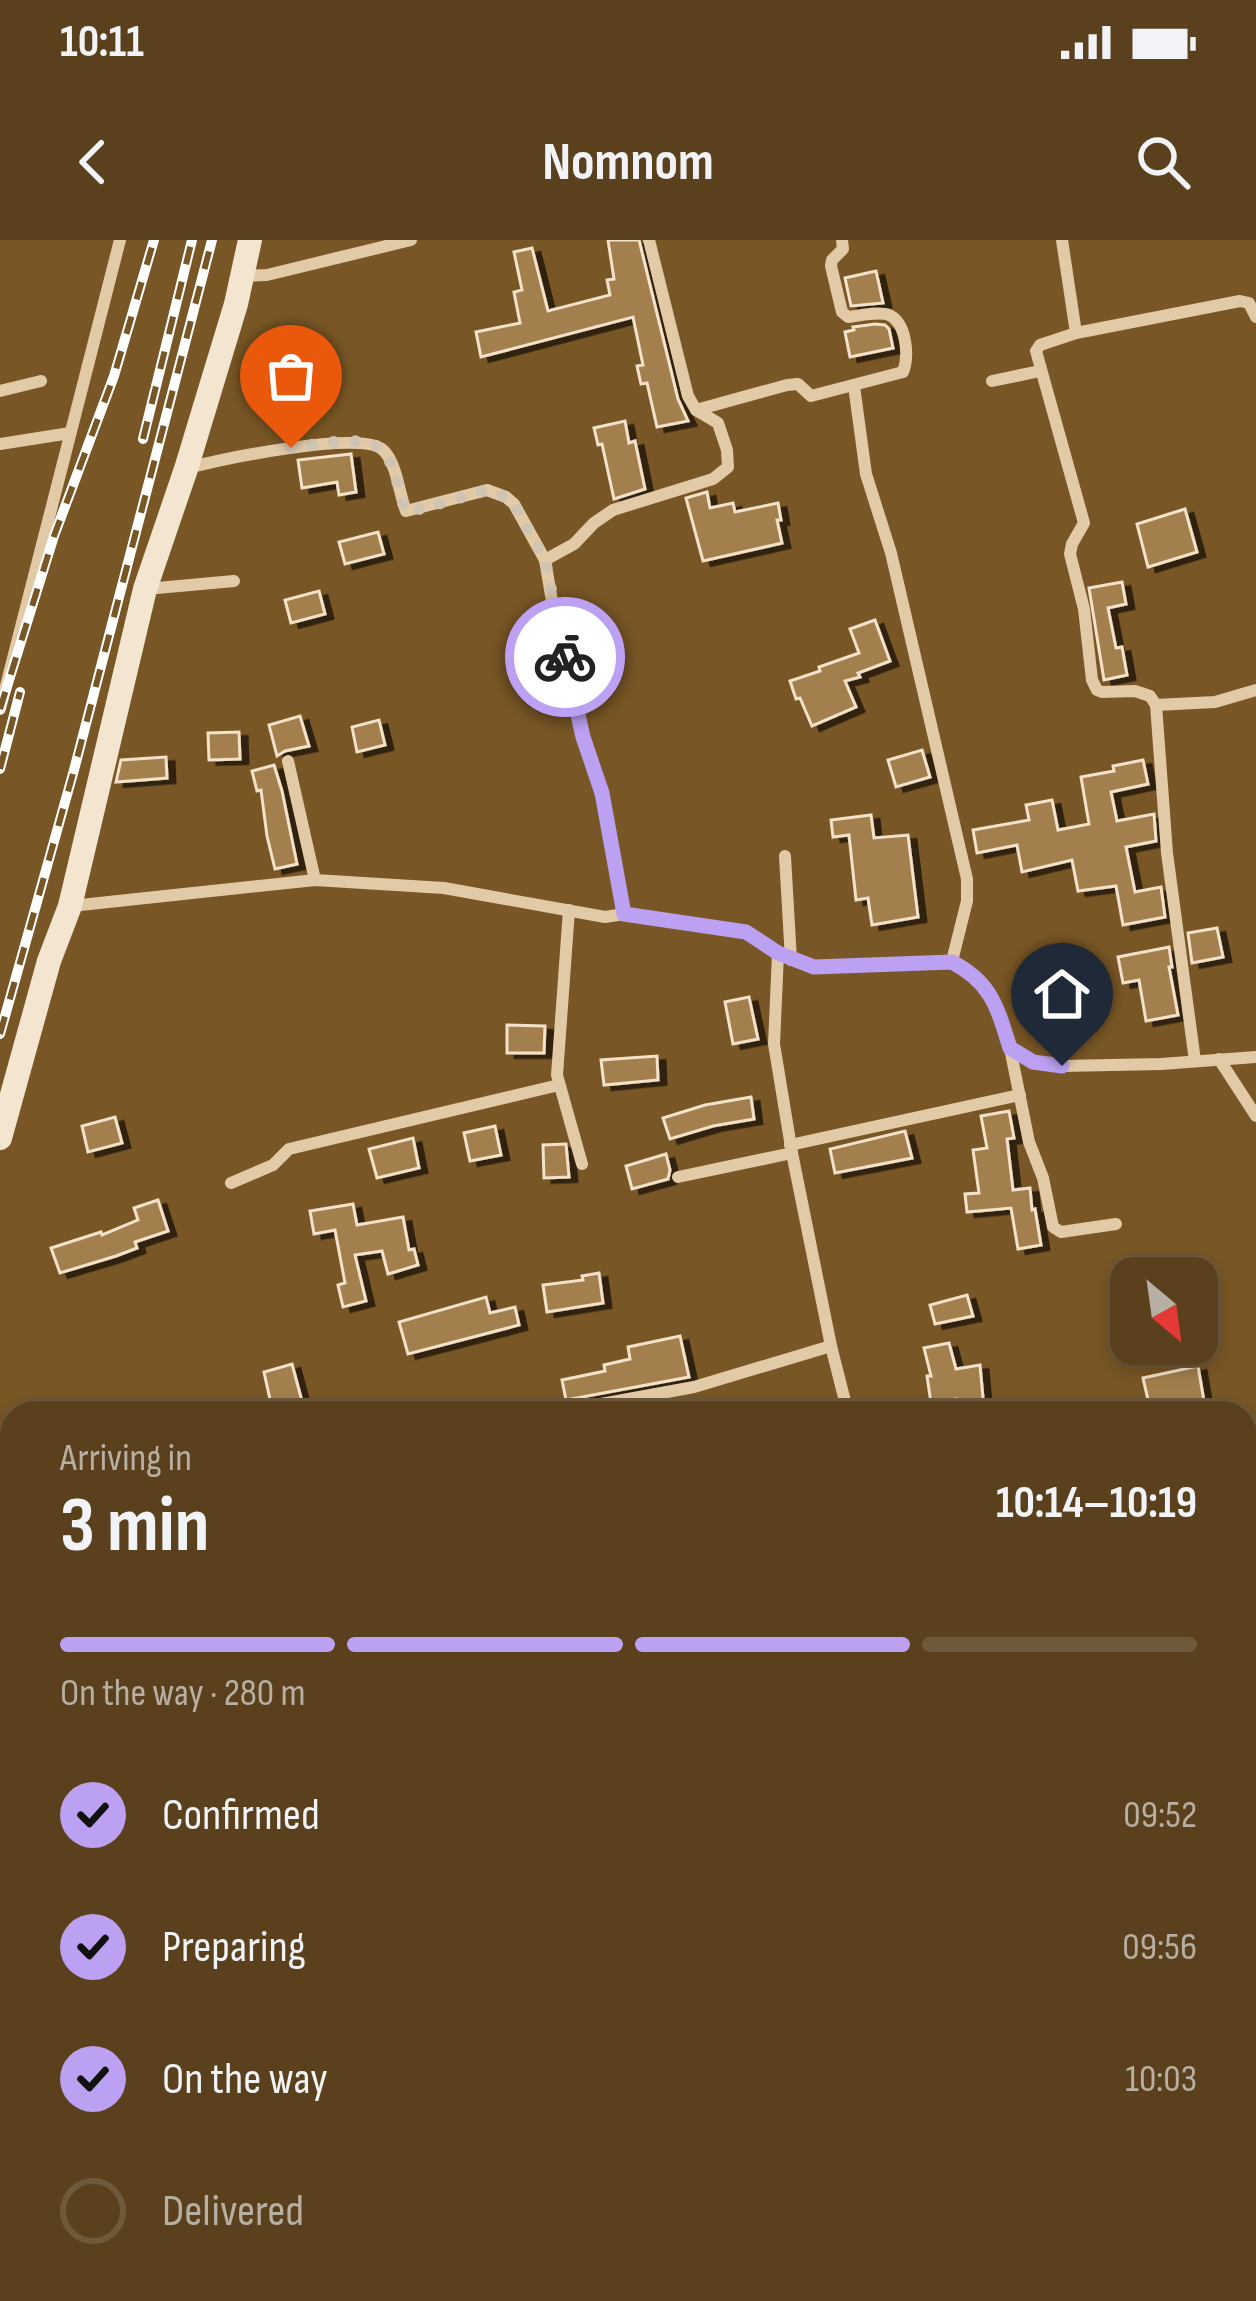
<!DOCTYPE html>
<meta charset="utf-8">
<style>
:root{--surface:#5a401c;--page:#634b29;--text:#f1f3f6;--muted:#b8afa3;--line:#6f593b;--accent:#bca0f2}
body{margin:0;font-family:"Sofia Sans Condensed",sans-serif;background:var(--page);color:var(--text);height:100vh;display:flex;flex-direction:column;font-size:45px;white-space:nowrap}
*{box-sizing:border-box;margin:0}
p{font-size:39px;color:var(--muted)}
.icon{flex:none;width:66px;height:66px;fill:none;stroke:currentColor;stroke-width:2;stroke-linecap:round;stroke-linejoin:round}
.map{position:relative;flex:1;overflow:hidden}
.drawer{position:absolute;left:0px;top:1161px;width:1257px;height:900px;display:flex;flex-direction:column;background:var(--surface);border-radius:36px 36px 0 0;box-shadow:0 6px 18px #0003,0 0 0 3px var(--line)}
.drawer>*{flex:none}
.needle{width:78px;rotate:151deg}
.buttons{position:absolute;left:1110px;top:1017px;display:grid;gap:24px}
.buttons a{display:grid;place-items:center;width:108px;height:108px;border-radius:24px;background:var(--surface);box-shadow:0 6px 18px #0003,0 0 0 3px var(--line);font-size:60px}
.pin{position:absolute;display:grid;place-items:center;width:102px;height:102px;color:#fff;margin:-123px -51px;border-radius:50% 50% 50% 0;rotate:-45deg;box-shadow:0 0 12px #0007}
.pin .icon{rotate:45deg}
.courier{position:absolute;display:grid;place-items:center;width:120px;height:120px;margin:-60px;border:9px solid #bca0f2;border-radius:50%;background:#fff;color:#222;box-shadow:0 3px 15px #0007}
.summary em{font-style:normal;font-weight:700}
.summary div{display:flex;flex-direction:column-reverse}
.summary{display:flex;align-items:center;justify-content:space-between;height:204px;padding:0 60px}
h1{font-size:78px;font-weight:700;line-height:90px}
.bar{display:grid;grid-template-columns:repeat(4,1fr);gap:18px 12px;align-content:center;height:144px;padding:0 60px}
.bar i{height:15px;border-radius:9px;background:var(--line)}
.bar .on{background:var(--accent)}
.bar p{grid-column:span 4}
ol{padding:0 60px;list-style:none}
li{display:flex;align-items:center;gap:36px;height:132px}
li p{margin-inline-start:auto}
li .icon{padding:12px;border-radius:50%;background:var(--accent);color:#111;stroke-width:4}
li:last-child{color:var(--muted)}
li i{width:66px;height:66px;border:6px solid var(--line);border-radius:50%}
.status{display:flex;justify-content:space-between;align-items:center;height:84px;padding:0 60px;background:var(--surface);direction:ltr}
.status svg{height:33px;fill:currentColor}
header{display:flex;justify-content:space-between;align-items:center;height:156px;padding:0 60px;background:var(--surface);font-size:54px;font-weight:700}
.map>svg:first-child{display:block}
</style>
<div class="status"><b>10:11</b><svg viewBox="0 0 49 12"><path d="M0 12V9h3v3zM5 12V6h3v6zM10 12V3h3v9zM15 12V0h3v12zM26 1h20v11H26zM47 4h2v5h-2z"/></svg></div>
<header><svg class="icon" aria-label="back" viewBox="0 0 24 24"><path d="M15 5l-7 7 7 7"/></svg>Nomnom<svg class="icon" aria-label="search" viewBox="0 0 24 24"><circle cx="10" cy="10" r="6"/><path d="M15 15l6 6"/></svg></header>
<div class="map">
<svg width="1256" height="2061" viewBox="0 0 1256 2061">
<defs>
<filter id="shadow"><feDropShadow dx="8" dy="4.5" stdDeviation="0" flood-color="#0009"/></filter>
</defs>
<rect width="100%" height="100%" fill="#785625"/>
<!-- building -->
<g fill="#a27f4d" stroke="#f3e1c9" stroke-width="3" filter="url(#shadow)">
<path d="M 608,0 L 639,0 L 678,159 L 688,181 L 657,187 L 647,143 L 641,144 L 637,126 L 643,125 L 633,77 L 481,117 L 476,92 L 520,83 L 514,52 L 522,50 L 514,12 L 532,8 L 548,71 L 610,55 L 607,40 L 614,39 Z"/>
<path d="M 876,31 L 883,63 L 851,66 L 845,38 Z"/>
<path d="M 875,84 L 885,85 L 889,89 L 893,108 L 850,117 L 845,92 L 854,90 L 853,87 Z"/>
<path d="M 625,181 L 629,203 L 635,201 L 645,249 L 614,259 L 602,204 L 598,205 L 594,188 Z"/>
<path d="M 351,214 L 356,252 L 339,255 L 337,242 L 302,248 L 298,220 Z"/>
<path d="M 707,252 L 710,268 L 733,263 L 735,272 L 778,263 L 781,280 L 777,280 L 782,303 L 703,321 L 686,258 Z"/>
<path d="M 1185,269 L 1197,312 L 1148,327 L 1137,284 Z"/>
<path d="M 378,292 L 384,314 L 345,324 L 339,302 Z"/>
<path d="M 1122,342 L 1126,364 L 1108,368 L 1116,408 L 1122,407 L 1127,435 L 1104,440 L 1089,348 Z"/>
<path d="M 319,351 L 325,374 L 291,383 L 285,360 Z"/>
<path d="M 875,380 L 890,421 L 858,433 L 860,437 L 845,441 L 856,467 L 812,486 L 800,458 L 796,459 L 790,441 L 820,431 L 819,427 L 859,413 L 850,389 Z"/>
<path d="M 300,476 L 309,506 L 285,511 L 277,516 L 269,485 Z"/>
<path d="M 379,480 L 385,505 L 357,512 L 352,487 Z"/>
<path d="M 239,492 L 240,519 L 209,520 L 208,493 Z"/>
<path d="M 922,510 L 930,537 L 896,547 L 888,520 Z"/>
<path d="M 166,517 L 167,538 L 116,542 L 121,520 Z"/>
<path d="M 1143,520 L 1148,544 L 1111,552 L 1117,581 L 1154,574 L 1156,601 L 1126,607 L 1135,652 L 1161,647 L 1165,677 L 1123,685 L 1116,646 L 1078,651 L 1072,620 L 1022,632 L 1017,605 L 977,613 L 973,590 L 1029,580 L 1026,565 L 1052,560 L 1058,590 L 1089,584 L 1081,537 L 1114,531 L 1113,526 Z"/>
<path d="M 274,525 L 282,551 L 297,624 L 275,629 L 267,596 L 261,550 L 257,551 L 252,531 Z"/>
<path d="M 871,575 L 874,598 L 908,595 L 918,677 L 872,685 L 868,658 L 856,660 L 849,595 L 833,597 L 831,580 Z"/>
<path d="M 1217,688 L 1223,717 L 1192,723 L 1188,693 Z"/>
<path d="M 1169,707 L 1172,727 L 1169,727 L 1178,775 L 1146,781 L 1139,740 L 1123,743 L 1118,717 Z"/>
<path d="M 749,757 L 758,799 L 733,804 L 725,762 Z"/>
<path d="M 507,785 L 545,786 L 544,813 L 507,813 Z"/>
<path d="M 657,816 L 658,840 L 604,845 L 601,820 Z"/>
<path d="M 751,857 L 754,879 L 713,886 L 670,899 L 663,878 L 705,865 Z"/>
<path d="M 1009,871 L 1014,898 L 1007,899 L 1013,950 L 1030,948 L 1032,970 L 1035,969 L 1041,1005 L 1018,1009 L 1011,968 L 967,972 L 965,954 L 979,953 L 973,910 L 987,908 L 981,876 Z"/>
<path d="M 115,877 L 122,903 L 88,912 L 82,886 Z"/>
<path d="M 495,886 L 501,915 L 470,921 L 464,893 Z"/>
<path d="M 905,891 L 912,918 L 835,933 L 830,909 Z"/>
<path d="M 413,898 L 419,928 L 377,938 L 369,909 Z"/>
<path d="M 566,904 L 569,937 L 544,938 L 543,905 Z"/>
<path d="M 666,914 L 670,930 L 668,939 L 632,949 L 626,926 Z"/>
<path d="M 158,960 L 168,991 L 135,1002 L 137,1008 L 116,1016 L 60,1033 L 51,1008 L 101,992 L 102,995 L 138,980 L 134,968 Z"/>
<path d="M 353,964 L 357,985 L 403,977 L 409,1010 L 414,1009 L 418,1025 L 388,1034 L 382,1011 L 355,1015 L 366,1061 L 343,1067 L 338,1045 L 345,1043 L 335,990 L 314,994 L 310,971 Z"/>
<path d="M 599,1033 L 603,1063 L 547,1072 L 543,1045 L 583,1040 L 582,1036 Z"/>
<path d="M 967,1055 L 973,1076 L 935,1084 L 930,1065 Z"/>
<path d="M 486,1057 L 490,1073 L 515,1067 L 519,1085 L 408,1114 L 399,1082 Z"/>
<path d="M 680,1096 L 689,1137 L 566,1160 L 562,1140 L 605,1131 L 604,1125 L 630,1119 L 628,1107 Z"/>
<path d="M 949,1103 L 956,1129 L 980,1125 L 984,1169 L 959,1173 L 956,1159 L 931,1163 L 927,1136 L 931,1136 L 924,1108 Z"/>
<path d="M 292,1124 L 303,1165 L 293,1167 L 294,1173 L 273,1173 L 264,1132 Z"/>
<path d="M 1198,1126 L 1206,1173 L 1151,1173 L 1143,1138 Z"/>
</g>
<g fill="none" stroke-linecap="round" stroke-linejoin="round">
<!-- street -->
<g stroke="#e3caa7" stroke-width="12">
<path d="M 1062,0 L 1076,93"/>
<path d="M 243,36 L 267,35 L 411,0"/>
<path d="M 992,141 L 1040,131"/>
<path d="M 854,146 L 866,234 L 891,313 L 967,639 L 967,661 L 952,721"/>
<path d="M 0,151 L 41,141"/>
<path d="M 696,170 L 787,145 L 798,144 L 811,156 L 903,132 C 909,117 907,83 889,75 C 879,71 859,76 848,77 L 842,72 L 831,26 L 832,20 L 843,9 L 842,0"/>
<path d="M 0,204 L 70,193"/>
<path d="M 188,228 C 219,220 362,189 383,210 C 397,223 399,254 406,271 L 487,250 L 506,257 L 514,264 L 545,320 L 554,373 L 583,497 L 602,553 L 624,674"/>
<path d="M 545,320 L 574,304 L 594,283 L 613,270 L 713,239 L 728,227 L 727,210 L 718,183 L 696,170 L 688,156 L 649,0"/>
<path d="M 146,349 L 234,341"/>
<path d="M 1156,465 L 1215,462 L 1256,450"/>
<path d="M 0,469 L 120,0"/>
<path d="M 288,521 L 315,640"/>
<path d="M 785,616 L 791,720"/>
<path d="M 71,666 L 315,640 L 444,648 L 605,677 L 624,674 L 745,692 L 778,714 L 815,727 L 952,721 C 992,743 997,767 1010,808 L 1033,822 L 1062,826 L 1161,824 L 1256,817"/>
<path d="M 569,670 L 557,835 L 582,924"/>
<path d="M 778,714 L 774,804 L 792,913 L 831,1106 L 848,1173"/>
<path d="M 1010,808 L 1029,902 L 1043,938 L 1053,987 L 1061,992 L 1116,984"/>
<path d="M 1219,819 L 1256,876"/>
<path d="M 1195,821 L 1167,613 L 1156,465 L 1150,456 L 1135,451 L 1102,452 L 1097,450 L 1092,440 L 1084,369 L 1070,314 L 1072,304 L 1084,283 L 1036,111 L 1040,105 L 1076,93 L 1240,61 L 1249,63 L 1256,77"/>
<path d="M 790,905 L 1020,855"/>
<path d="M 678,937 L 792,913"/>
<path d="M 231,943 L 273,925 L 289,909 L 559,845"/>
<path d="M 568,1170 L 694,1147 L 831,1106"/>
<path d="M 390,1173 L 402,1169"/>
<path d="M 1245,1189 L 1256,1187"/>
<path d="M 0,1275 L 12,1272"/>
<path d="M 0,1469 L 12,1466"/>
<path d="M 0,1617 L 12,1613"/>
<path d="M 1245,1669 L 1248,1658 L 1256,1652"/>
<path d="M 1245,1721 L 1256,1765"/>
<path d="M 1245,1808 L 1256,1804"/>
<path d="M 0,1974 L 12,1970"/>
<path d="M 113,2049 L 117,2061"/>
<path d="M 471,2049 L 476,2061"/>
<path d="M 620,2049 L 620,2061"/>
<path d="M 779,2049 L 783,2061"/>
<path d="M 1035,2049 L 1038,2061"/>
</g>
<!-- secondary -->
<path stroke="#f3e5cf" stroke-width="24" d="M 0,898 L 49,721 L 70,666 L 145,349 L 186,229 L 236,64 L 250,0"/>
<defs>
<g id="rail">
<path d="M 143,199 L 192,0"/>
<path d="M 0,469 L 54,296 L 114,136 L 154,0"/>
<path d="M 0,529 L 20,452"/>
<path d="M 0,794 L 74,530 L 212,0"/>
</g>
</defs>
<!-- rail casing -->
<use href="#rail" stroke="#fff" stroke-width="10"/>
<!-- rail -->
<use href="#rail" stroke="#785625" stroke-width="6" stroke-dasharray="18" stroke-linecap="butt"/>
</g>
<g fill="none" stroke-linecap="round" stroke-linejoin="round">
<!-- done -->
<path stroke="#d0c4b3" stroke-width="12" stroke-dasharray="0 21.6" d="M 291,208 C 315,205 368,192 384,212 C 395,226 399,250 404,267 L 409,272 L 487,250 L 506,257 L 514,264 L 545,320 L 565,417"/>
<!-- route -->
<path stroke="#bca0f2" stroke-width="15" d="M 565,417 L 583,497 L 602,553 L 624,674 L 746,692 L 778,713 L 814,727 L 952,722 C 992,743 997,767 1010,808 L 1033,822 L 1062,826"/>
</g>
</svg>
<div class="buttons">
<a><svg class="needle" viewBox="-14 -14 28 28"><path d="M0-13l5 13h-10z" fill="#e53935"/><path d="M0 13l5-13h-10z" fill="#b8afa3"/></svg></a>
</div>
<div class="pin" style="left:291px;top:208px;background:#ea580c"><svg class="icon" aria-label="bag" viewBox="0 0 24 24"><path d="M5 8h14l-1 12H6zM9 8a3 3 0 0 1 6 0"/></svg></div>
<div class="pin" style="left:1062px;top:826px;background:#1f2937"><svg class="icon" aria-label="home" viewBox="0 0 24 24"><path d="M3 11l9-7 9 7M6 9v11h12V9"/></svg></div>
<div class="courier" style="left:565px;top:417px"><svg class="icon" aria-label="bike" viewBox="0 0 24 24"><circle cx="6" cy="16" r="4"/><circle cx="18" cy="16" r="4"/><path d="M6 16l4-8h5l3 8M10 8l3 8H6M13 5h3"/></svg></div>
<section class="drawer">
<div class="summary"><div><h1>3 min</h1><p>Arriving in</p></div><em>10:14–10:19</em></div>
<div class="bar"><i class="on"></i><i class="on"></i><i class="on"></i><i></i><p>On the way · 280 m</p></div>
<ol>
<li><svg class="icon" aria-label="check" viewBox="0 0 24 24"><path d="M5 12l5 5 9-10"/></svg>Confirmed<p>09:52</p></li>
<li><svg class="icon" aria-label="check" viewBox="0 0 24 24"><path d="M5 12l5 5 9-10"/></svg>Preparing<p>09:56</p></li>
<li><svg class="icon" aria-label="check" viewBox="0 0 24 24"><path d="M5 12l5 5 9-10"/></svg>On the way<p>10:03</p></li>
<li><i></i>Delivered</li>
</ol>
</section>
</div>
